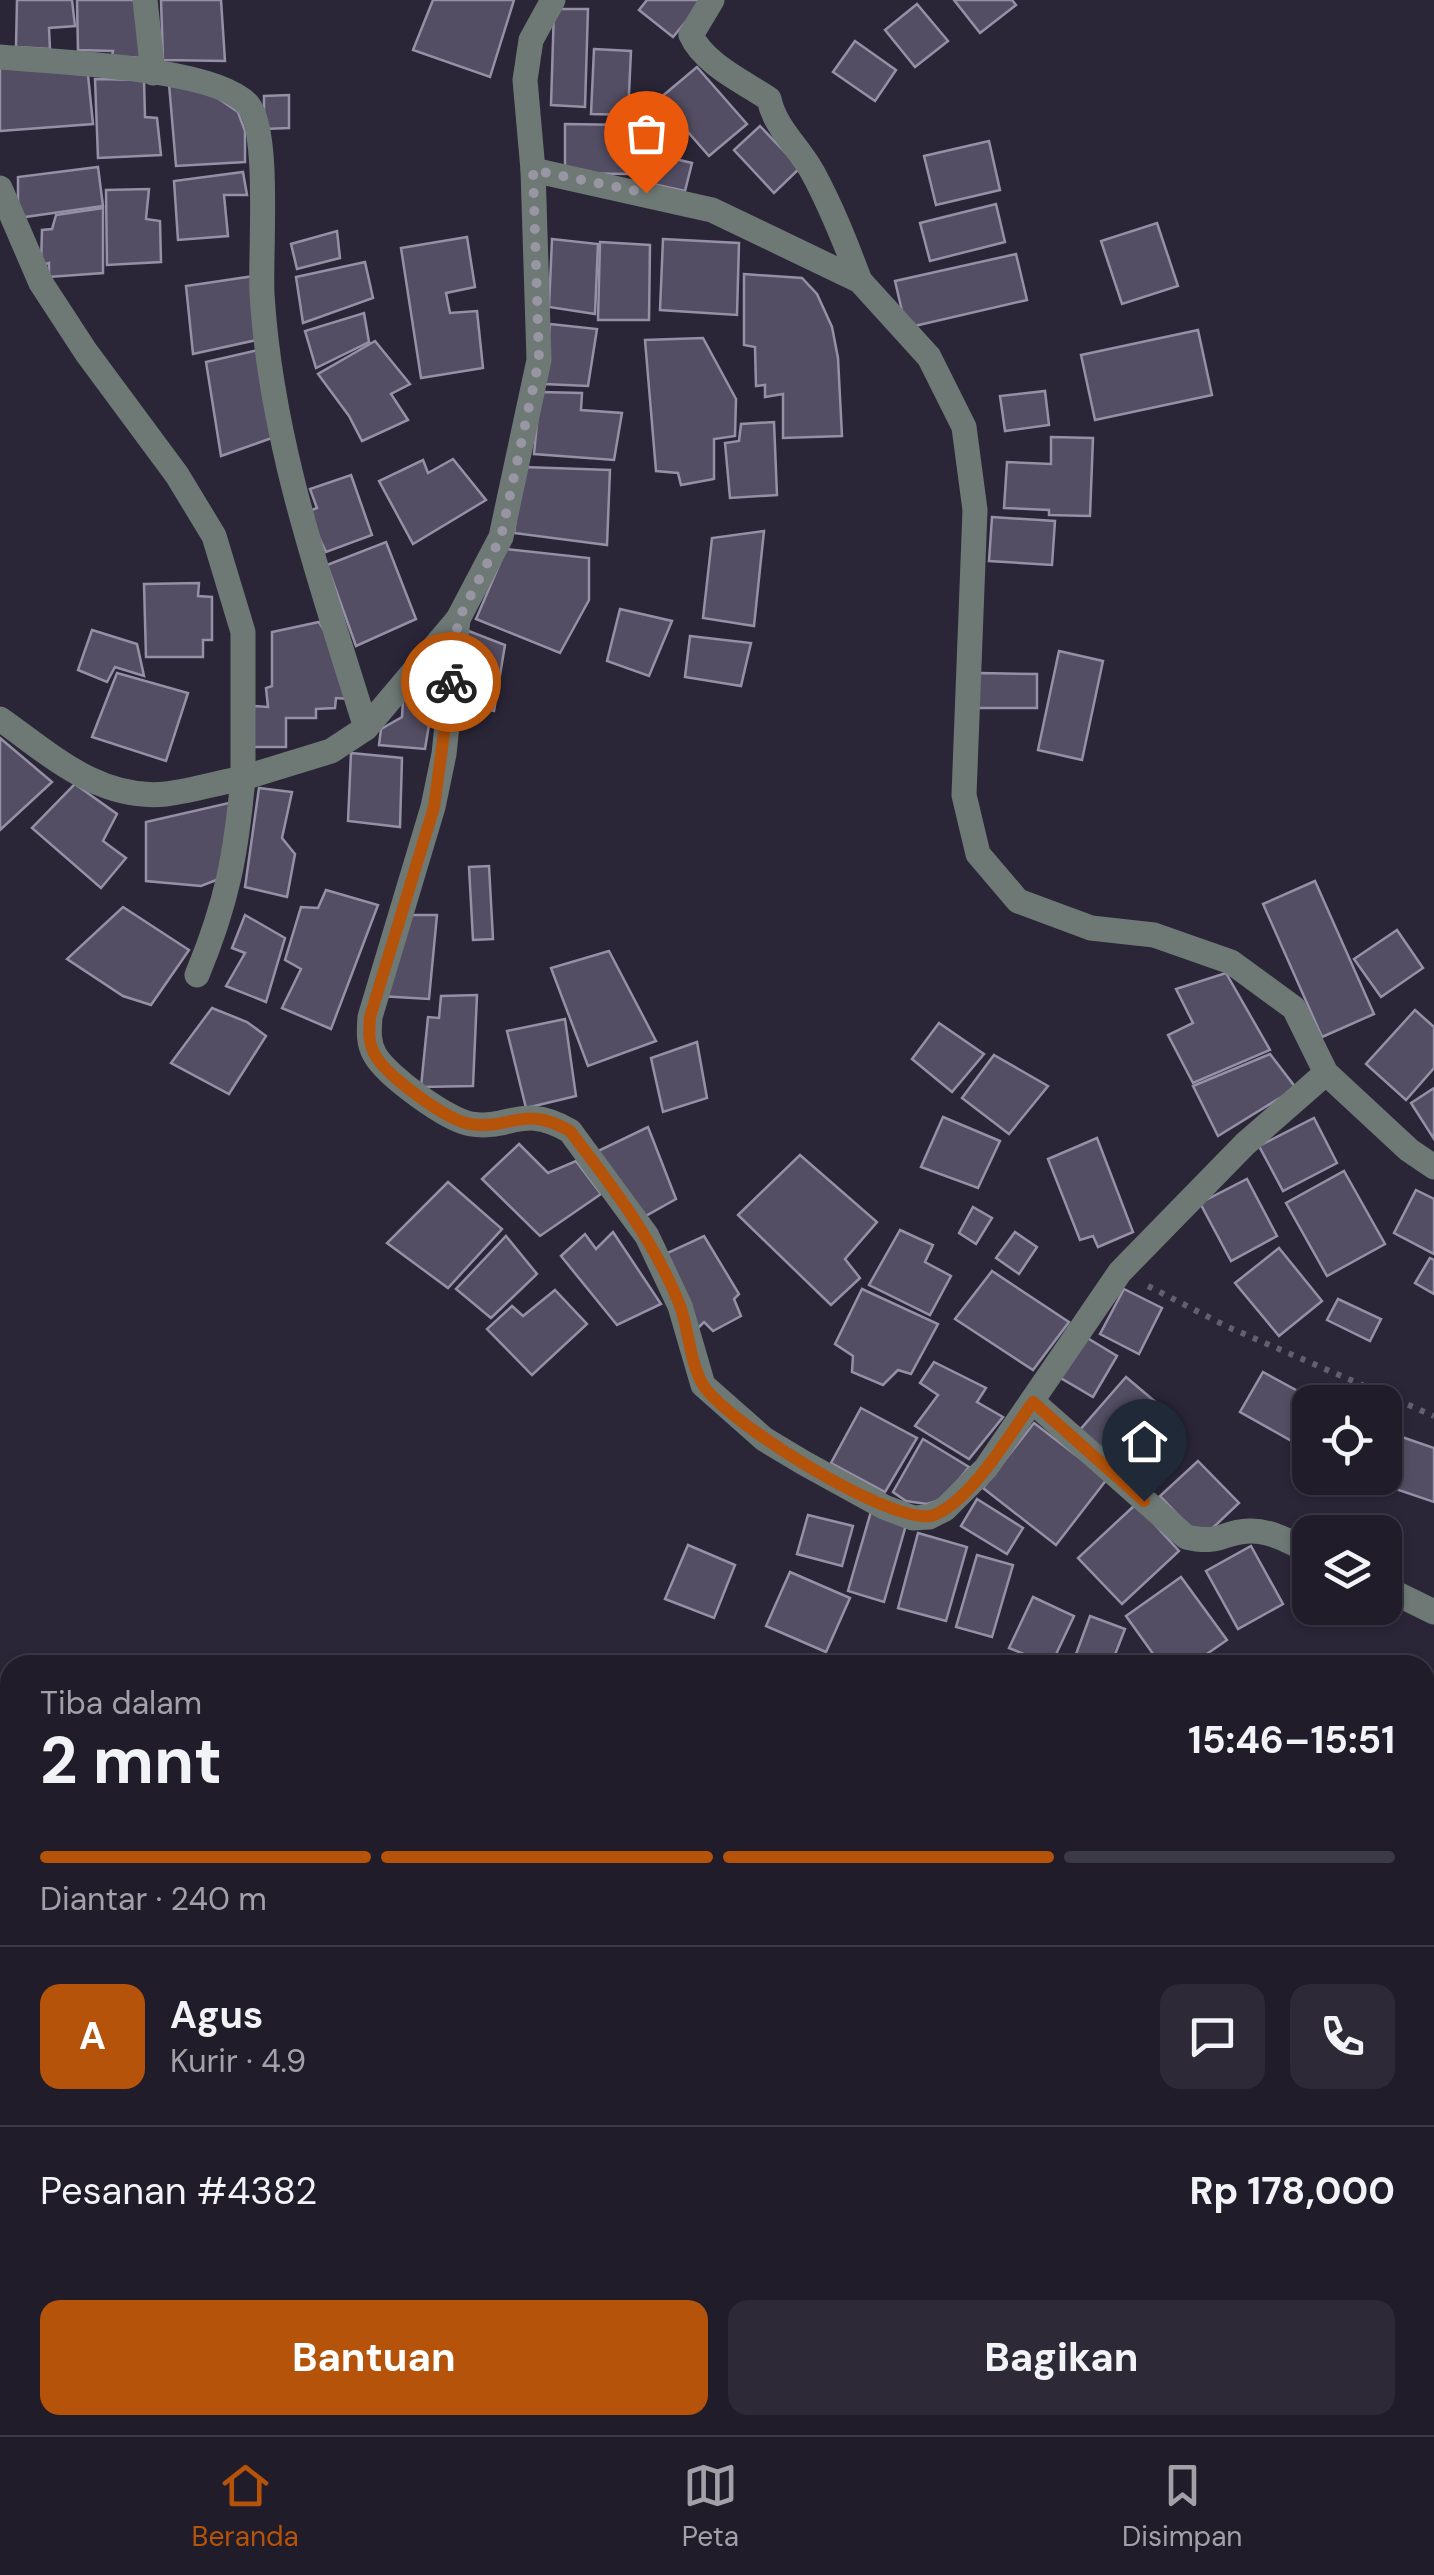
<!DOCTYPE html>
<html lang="id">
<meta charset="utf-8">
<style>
:root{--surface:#201c2a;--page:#2d2936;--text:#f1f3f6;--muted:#a2a1a8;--line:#3d3a47;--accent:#b45309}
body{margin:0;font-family:"DM Sans",sans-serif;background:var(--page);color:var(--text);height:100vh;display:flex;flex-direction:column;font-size:38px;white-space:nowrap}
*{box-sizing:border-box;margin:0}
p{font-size:32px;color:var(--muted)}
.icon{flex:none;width:55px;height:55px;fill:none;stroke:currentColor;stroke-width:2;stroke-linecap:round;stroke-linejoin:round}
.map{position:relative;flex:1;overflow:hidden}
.panel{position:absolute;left:0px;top:1655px;width:1435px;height:780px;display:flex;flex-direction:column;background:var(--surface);border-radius:30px 30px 0 0;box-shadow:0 2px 8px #0004,0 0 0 2px var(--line)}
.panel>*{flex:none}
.fabs{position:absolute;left:1292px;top:1385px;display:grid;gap:20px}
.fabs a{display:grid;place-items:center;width:110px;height:110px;border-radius:20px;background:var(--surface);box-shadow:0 2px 8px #0004,0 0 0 2px var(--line);font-size:50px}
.pin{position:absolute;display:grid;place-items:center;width:85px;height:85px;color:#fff;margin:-102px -42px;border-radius:50% 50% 50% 0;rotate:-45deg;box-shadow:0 0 10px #0007}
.pin .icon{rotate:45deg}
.courier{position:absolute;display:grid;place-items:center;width:100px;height:100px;margin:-50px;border:8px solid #b45309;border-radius:50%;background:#fff;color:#222;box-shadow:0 2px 12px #0007}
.summary em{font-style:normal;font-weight:700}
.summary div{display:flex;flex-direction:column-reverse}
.summary{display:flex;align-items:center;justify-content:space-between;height:170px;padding:0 40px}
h1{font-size:65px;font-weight:700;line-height:75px}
.bar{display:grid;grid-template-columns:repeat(4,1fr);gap:15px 10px;align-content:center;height:120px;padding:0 40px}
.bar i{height:12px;border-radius:8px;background:var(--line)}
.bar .current{background:var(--accent)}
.bar p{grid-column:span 4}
.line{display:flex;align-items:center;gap:25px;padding:0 40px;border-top:2px solid var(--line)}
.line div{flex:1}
.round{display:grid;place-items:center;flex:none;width:105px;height:105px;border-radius:20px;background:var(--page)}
.action{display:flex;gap:20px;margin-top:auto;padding:20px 40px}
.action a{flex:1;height:115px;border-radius:20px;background:var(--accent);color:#fff;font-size:40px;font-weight:700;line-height:115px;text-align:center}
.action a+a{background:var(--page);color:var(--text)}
.dock{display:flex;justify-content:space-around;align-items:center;height:140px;border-top:2px solid var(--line);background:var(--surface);font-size:28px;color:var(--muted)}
.dock a{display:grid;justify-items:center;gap:5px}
.dock .current{color:var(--accent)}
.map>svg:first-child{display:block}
</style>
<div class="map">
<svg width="1434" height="2435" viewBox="0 0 1434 2435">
<rect width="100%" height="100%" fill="#2a2638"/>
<!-- building -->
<g fill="#534e63" stroke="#9590a6" stroke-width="2.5">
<path d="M 17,0 L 72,0 L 75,26 L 49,28 L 50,49 L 16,47 Z"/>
<path d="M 77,0 L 136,0 L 142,58 L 112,56 L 113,51 L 78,50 Z"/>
<path d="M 161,0 L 221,0 L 225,61 L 163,60 Z"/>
<path d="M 433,0 L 514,0 L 490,77 L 413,50 Z"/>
<path d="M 647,0 L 704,0 L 673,37 L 639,10 Z"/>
<path d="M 954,0 L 1012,0 L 1016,5 L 980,33 Z"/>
<path d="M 917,4 L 948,41 L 915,67 L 885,30 Z"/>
<path d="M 554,9 L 588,9 L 585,107 L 551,105 Z"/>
<path d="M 855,41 L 896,70 L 875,101 L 833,72 Z"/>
<path d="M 594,49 L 631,51 L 628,115 L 591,114 Z"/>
<path d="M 0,66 L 88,75 L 93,124 L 0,131 Z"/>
<path d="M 697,67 L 747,124 L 709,156 L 659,99 Z"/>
<path d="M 95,79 L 144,80 L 145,117 L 157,118 L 161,155 L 98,158 Z"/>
<path d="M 169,84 L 213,95 L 238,112 L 245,131 L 245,162 L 176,166 Z"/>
<path d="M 289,95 L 289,128 L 264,129 L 264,96 Z"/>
<path d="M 565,124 L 629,125 L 628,174 L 565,173 Z"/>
<path d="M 760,126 L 800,168 L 774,193 L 734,150 Z"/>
<path d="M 989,141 L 1000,190 L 936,205 L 924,156 Z"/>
<path d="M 646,152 L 692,163 L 685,191 L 639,181 Z"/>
<path d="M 98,167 L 103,206 L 18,218 L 18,177 Z"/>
<path d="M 243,172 L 247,195 L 224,195 L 228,236 L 178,240 L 174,181 Z"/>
<path d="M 149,189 L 146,219 L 160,221 L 161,262 L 107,265 L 106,190 Z"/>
<path d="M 996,204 L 1005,242 L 930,261 L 920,223 Z"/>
<path d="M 103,208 L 103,273 L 49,277 L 49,263 L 41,265 L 42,230 L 52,229 L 56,215 Z"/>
<path d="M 1157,223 L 1178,286 L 1122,304 L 1101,241 Z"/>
<path d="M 337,231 L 340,258 L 297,269 L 291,244 Z"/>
<path d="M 467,237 L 475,287 L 446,293 L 450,313 L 477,311 L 483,368 L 421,378 L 401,248 Z"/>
<path d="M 552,239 L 598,244 L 595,314 L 549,307 Z"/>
<path d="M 663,239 L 739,243 L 737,315 L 660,310 Z"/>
<path d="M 600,242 L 650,245 L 649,320 L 598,320 Z"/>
<path d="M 1016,254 L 1027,300 L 906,328 L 895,281 Z"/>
<path d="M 365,262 L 373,298 L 303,323 L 296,277 Z"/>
<path d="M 744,274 L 802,278 L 817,294 L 832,327 L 838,358 L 842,436 L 783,438 L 783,394 L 765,397 L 765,385 L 756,386 L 755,347 L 744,345 Z"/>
<path d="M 254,276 L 261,339 L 193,354 L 186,286 Z"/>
<path d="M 364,313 L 369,342 L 316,368 L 305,331 Z"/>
<path d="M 550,324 L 597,329 L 588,386 L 544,384 Z"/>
<path d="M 1198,330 L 1212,395 L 1095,420 L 1081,355 Z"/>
<path d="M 703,338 L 736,399 L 735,436 L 714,439 L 714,479 L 681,485 L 678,473 L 656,471 L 645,340 Z"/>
<path d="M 375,341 L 410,384 L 391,394 L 408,420 L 362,441 L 349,416 L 318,374 Z"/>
<path d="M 258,350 L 272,438 L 221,456 L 206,362 Z"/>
<path d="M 1045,391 L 1049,425 L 1005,431 L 1000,396 Z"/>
<path d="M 540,392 L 582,393 L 581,410 L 622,413 L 614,460 L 534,454 Z"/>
<path d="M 774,422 L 777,495 L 730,498 L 725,443 L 739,441 L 741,424 Z"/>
<path d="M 1051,437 L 1093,438 L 1090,516 L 1049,515 L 1049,510 L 1004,508 L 1007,462 L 1051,464 Z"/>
<path d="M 453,459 L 486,500 L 413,544 L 379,481 L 423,460 L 428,473 Z"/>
<path d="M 523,467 L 610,470 L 607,545 L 514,533 Z"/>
<path d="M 351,475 L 372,535 L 326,552 L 307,512 L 317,508 L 310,489 Z"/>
<path d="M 992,517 L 1055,521 L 1052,565 L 989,561 Z"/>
<path d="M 764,531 L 754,626 L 703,618 L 712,538 Z"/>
<path d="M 386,542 L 416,619 L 356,646 L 327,565 Z"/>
<path d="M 506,549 L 589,558 L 589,600 L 560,653 L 476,619 Z"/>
<path d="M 199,583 L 198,596 L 212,597 L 212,640 L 203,640 L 203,657 L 146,657 L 144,584 Z"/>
<path d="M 620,609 L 672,621 L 649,676 L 607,661 Z"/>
<path d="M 319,622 L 333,645 L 350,699 L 336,698 L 335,708 L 316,709 L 316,718 L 286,718 L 286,747 L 251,747 L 253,706 L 268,707 L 266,688 L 272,686 L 272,632 Z"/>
<path d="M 92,630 L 137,644 L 144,676 L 115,667 L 107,682 L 78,670 Z"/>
<path d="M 466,630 L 505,645 L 494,711 L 454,701 Z"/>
<path d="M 690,636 L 751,643 L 741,686 L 685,677 Z"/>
<path d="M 1059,651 L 1103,661 L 1082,760 L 1038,750 Z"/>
<path d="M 439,665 L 425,749 L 379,745 L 381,729 L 402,717 L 403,699 Z"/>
<path d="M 117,673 L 188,693 L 166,761 L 92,737 Z"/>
<path d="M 979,673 L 1037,674 L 1037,708 L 978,708 Z"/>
<path d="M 0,738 L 52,782 L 0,830 Z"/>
<path d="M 351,753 L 402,758 L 400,827 L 348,821 Z"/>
<path d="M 75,784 L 117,814 L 103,841 L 126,858 L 101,888 L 32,828 Z"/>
<path d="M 259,788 L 292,792 L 282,838 L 295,854 L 287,897 L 245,887 Z"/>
<path d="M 233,802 L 224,877 L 201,886 L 146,881 L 146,822 Z"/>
<path d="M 489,866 L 493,939 L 473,940 L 469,867 Z"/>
<path d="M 1315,881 L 1374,1014 L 1322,1037 L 1263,904 Z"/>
<path d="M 326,890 L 378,905 L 331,1029 L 282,1008 L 301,969 L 285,960 L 301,907 L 318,908 Z"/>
<path d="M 123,907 L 189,950 L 151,1005 L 123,996 L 67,959 Z"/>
<path d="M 245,915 L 285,938 L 266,1002 L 226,986 L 245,953 L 232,948 Z"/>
<path d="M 405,915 L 437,915 L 429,999 L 380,996 Z"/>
<path d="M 1397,930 L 1423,968 L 1381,997 L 1354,959 Z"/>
<path d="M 609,951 L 656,1041 L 588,1066 L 551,968 Z"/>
<path d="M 1226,973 L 1270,1050 L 1193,1083 L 1168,1035 L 1193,1023 L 1176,989 Z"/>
<path d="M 477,995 L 473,1086 L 421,1087 L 428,1017 L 439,1018 L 441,996 Z"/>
<path d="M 212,1008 L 247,1022 L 266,1036 L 229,1094 L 171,1063 Z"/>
<path d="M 1415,1010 L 1434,1027 L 1434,1068 L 1406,1100 L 1366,1064 Z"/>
<path d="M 565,1019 L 576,1096 L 526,1108 L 507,1031 Z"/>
<path d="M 939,1023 L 984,1054 L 952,1092 L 912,1059 Z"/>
<path d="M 697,1042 L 707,1098 L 663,1112 L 651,1058 Z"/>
<path d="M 1270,1054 L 1296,1088 L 1218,1136 L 1193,1086 Z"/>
<path d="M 994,1055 L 1048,1086 L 1009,1134 L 962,1098 Z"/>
<path d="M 1434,1088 L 1434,1139 L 1411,1103 Z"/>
<path d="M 943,1117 L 1000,1141 L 978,1188 L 921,1167 Z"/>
<path d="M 1314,1118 L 1337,1163 L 1283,1191 L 1259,1146 Z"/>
<path d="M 648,1127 L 676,1199 L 642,1218 L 596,1152 Z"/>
<path d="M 1097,1138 L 1133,1232 L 1098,1247 L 1093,1236 L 1080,1240 L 1048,1159 Z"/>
<path d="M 519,1144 L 548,1173 L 576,1161 L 601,1194 L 540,1236 L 482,1179 Z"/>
<path d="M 800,1155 L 877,1222 L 845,1259 L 860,1278 L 831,1305 L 738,1215 Z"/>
<path d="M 1344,1171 L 1385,1244 L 1327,1276 L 1286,1203 Z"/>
<path d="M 1247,1179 L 1277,1236 L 1231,1261 L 1200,1203 Z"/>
<path d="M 448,1182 L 502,1229 L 448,1288 L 387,1243 Z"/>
<path d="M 1416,1190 L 1434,1199 L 1434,1254 L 1394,1233 Z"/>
<path d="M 973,1207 L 992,1218 L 976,1244 L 959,1233 Z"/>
<path d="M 900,1230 L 933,1245 L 925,1262 L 951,1276 L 930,1315 L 869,1285 Z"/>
<path d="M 613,1232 L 661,1304 L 617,1325 L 561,1256 L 585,1234 L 596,1249 Z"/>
<path d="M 1015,1232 L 1037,1247 L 1019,1274 L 996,1258 Z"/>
<path d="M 506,1236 L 537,1274 L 491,1318 L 456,1289 Z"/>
<path d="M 704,1236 L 739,1294 L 734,1299 L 741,1316 L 713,1331 L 704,1322 L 697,1329 L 663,1255 Z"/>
<path d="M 1279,1248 L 1322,1301 L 1279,1336 L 1235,1283 Z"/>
<path d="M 1430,1258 L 1434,1260 L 1434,1294 L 1415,1283 Z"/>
<path d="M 992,1271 L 1069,1322 L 1033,1370 L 955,1319 Z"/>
<path d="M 862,1289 L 938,1324 L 911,1374 L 898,1370 L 883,1385 L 852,1372 L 853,1356 L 835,1344 Z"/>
<path d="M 1124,1289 L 1162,1308 L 1139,1354 L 1100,1334 Z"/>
<path d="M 555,1290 L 587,1324 L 532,1375 L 487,1329 L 512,1306 L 523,1316 Z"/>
<path d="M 1338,1299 L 1381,1319 L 1370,1341 L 1327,1320 Z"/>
<path d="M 1084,1336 L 1117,1356 L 1093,1397 L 1059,1377 Z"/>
<path d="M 934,1362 L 986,1388 L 977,1402 L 1003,1417 L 969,1459 L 915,1426 L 938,1395 L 920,1383 Z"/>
<path d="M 1263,1372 L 1318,1402 L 1310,1402 L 1310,1421 L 1297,1444 L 1240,1412 Z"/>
<path d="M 1126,1377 L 1172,1416 L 1124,1470 L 1079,1431 Z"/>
<path d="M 861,1408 L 917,1438 L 885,1492 L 831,1463 Z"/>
<path d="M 1034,1423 L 1107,1479 L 1056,1545 L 983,1488 Z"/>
<path d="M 1399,1436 L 1434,1448 L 1434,1502 L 1381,1484 Z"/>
<path d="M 923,1439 L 969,1467 L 943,1499 L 927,1504 L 906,1501 L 893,1492 Z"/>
<path d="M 1198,1461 L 1239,1503 L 1201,1539 L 1160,1496 Z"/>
<path d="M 977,1499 L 1023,1528 L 1007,1554 L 961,1526 Z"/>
<path d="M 1136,1504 L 1179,1551 L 1122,1604 L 1078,1558 Z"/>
<path d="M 872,1508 L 908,1518 L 884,1602 L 848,1591 Z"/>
<path d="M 808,1515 L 853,1526 L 842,1566 L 797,1554 Z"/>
<path d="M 918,1533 L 967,1547 L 946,1621 L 898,1608 Z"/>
<path d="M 688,1545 L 735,1565 L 714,1618 L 665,1599 Z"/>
<path d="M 1251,1546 L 1283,1604 L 1238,1629 L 1206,1571 Z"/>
<path d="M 977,1555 L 1013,1565 L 992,1637 L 956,1627 Z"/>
<path d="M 790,1572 L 850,1598 L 826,1652 L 766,1626 Z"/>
<path d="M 1181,1577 L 1227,1640 L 1191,1665 L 1161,1665 L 1126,1616 Z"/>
<path d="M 1033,1597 L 1074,1616 L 1051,1665 L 1009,1648 Z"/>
<path d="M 1090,1616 L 1125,1629 L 1111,1665 L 1072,1665 Z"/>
<path d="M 1434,1833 L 1434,1882 L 1425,1876 L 1425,1846 Z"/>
<path d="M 1428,1948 L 1434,1953 L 1434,2009 L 1425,2021 Z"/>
</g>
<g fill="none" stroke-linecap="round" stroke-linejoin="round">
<!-- path -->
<path stroke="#635f6f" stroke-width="6" stroke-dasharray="5 8" stroke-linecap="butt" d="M 1148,1286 L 1228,1327 L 1434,1416"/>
<!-- minor -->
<g stroke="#6e7975" stroke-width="25">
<path d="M 145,0 L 153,73"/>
<path d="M 712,0 L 691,35 C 704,64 744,82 769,99 C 775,128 799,147 813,173 C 832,208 846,244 860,281"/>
<path d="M 0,57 C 52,62 219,67 249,106 C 270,133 260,254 262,294 C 271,443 322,586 366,728"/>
<path d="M 533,170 L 712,210 L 860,281 L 929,357 L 964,427 L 975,510 L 964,795 L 978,854 L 1018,901 L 1091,928 L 1154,935 L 1231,962 L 1294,1008 L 1326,1073 L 1409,1150 L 1434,1167"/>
<path d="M 0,188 L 41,283 L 86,352 L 177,475 L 214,536 L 243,632 L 243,778 L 331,751 L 366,728 L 458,619 L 501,537 L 539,360 L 533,170 L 525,80 L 531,40 L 553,0"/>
<path d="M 458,619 L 444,754 L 433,807 L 370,1017 C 369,1031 368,1043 375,1055 C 387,1076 447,1120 471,1124 C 511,1130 522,1103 570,1131 L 647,1236 L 680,1306 L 703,1385 L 764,1439 L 804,1463 L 884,1507 L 913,1518 L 929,1517 L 945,1509 L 986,1468 L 1120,1272 L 1245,1144 L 1326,1073"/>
<path d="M 0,719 C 50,754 99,801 166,794 C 191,791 217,783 243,778 C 236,855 227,903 197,975"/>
<path d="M 1033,1402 L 1186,1537 C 1222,1545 1221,1532 1249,1531 C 1270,1530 1291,1542 1310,1552"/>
<path d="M 1385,1588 L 1434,1612"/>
<path d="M 1425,1826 L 1434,1813"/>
<path d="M 1425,1927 L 1434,1926"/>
</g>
</g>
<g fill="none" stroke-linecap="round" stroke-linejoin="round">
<!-- done -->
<path stroke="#9996a4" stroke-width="10" stroke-dasharray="0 18" d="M 451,682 L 458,620 L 501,537 L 539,360 L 533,170 L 646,193"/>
<!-- route -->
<path stroke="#b45309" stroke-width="12" d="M 451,682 L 434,807 L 370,1017 C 369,1031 368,1043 375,1055 C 387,1076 446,1120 470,1124 C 511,1130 524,1104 570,1131 C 612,1186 653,1239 679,1303 C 689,1329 689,1359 702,1383 C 722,1420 896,1529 934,1515 C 972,1500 1009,1435 1033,1402 L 1144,1501"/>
</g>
</svg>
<div class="fabs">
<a><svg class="icon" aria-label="locate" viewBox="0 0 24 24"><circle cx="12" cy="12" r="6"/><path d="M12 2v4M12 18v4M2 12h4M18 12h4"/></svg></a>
<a><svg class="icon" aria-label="layers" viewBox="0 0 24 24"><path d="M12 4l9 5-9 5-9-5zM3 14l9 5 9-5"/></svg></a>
</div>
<div class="pin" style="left:646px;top:193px;background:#ea580c"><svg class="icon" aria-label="bag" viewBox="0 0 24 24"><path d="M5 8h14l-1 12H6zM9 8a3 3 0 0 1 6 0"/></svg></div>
<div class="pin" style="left:1144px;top:1501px;background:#1f2937"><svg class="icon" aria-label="home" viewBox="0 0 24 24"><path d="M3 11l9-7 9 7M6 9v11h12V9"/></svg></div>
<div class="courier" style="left:451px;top:682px"><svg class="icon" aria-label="bike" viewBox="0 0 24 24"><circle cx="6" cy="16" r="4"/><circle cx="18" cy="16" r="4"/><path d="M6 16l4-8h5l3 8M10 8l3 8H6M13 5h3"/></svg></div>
<section class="panel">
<div class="summary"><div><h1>2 mnt</h1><p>Tiba dalam</p></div><em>15:46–15:51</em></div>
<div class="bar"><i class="current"></i><i class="current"></i><i class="current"></i><i></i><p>Diantar · 240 m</p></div>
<div class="line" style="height:180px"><b class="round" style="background:var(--accent);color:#fff">A</b><div><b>Agus</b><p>Kurir · 4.9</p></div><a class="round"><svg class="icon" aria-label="chat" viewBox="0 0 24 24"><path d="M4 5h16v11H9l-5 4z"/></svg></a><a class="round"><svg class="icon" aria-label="phone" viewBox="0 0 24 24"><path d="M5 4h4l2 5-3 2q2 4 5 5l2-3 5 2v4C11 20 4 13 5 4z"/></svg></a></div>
<div class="line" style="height:130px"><div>Pesanan #4382</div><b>Rp 178,000</b></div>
<div class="action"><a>Bantuan</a><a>Bagikan</a></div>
</section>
</div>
<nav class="dock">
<a class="current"><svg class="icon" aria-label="home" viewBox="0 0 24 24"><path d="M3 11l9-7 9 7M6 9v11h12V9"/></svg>Beranda</a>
<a><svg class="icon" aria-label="map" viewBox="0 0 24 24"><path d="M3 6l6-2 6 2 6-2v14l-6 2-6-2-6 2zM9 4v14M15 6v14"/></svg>Peta</a>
<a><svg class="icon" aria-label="saved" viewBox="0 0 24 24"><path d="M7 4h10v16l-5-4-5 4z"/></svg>Disimpan</a>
</nav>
